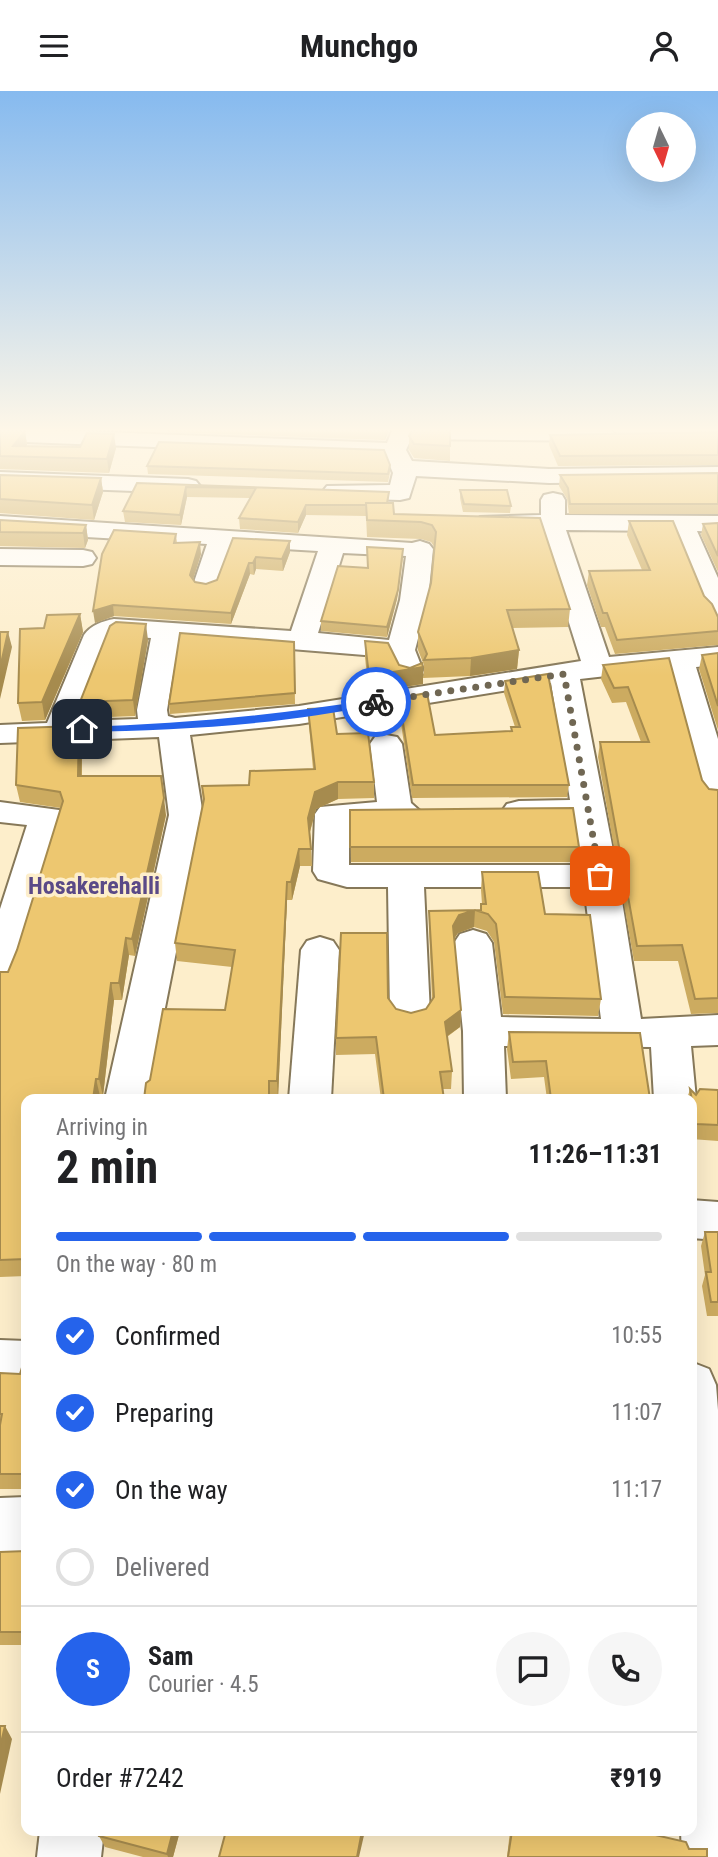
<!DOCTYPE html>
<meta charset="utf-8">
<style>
:root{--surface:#fff;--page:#f6f6f6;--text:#202124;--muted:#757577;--line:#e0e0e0;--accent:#2563eb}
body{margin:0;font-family:"Roboto Condensed",sans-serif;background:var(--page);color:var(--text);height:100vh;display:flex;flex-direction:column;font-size:26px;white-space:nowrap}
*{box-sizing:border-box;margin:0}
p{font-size:23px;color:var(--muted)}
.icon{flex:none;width:38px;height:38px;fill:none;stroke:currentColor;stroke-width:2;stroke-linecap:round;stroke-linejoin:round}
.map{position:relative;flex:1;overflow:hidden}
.details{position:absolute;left:21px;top:1003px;width:676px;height:742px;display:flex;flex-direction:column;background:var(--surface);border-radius:14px;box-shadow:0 7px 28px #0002}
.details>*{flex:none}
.needle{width:46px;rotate:175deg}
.tools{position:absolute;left:626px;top:21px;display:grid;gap:14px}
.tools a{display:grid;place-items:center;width:70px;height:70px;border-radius:50%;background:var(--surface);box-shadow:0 7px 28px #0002;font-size:35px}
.pin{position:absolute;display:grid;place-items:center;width:60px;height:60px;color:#fff;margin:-30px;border-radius:14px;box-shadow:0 4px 10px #0006}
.courier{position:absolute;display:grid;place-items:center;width:70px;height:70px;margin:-35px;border:5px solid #2563eb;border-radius:50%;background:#fff;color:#222;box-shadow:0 2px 9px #0007}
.summary em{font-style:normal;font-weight:700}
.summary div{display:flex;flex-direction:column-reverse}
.summary{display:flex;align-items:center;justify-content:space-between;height:119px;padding:0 35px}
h1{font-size:46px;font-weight:700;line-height:52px}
.bar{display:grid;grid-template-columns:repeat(4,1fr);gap:10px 7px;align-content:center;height:84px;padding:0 35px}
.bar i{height:9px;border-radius:5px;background:var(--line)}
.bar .current{background:var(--accent)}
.bar p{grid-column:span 4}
.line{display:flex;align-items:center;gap:18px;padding:0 35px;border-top:2px solid var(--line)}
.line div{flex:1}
.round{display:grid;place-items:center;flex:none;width:74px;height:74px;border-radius:37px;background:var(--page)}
ol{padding:0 35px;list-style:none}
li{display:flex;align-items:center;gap:21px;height:77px}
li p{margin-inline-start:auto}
li .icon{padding:7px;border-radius:50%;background:var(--accent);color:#fff;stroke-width:4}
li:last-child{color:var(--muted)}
li i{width:38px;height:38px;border:4px solid var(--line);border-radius:50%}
header{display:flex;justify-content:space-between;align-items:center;height:91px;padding:0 35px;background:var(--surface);font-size:32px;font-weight:700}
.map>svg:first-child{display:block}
</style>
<header><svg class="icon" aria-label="menu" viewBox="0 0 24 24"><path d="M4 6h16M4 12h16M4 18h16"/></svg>Munchgo<svg class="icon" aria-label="person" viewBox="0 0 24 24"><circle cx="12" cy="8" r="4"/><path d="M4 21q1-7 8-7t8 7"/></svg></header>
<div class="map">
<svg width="718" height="1766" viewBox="0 0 718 1766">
<rect width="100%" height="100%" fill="#fdeecb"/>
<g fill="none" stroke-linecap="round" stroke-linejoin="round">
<defs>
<g id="minor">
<path d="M 0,337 L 387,352 L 393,337 L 608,337 L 615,343 L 612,348 L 604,350 L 411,348 L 406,359 L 412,370 L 549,378 L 718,376 L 718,390 L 549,392 L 416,385 L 409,407 L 400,409 L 335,407 L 327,405 L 323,400 L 327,395 L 390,394 L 393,382 L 386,365 L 0,350 Z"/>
<path d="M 0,381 L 188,388 L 196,390 L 200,395 L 196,400 L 188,402 L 0,395 Z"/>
<path d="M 553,402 L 562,404 L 565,409 L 565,424 L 718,425 L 718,441 L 697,440 L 718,487 L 718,526 L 708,524 L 704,518 L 671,440 L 566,439 L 609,566 L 718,556 L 718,574 L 696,576 L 718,648 L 718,713 L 706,710 L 701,703 L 668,578 L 580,588 L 618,785 L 641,928 L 718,924 L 718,954 L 691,955 L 696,1008 L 691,1017 L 691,1008 L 654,1008 L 651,956 L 504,955 L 506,1008 L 464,1008 L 463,940 L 454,852 L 460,843 L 473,839 L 486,843 L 492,852 L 501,926 L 601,928 L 584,796 L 424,796 L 430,923 L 424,933 L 410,937 L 396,933 L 390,923 L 388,796 L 347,796 L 318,788 L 313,780 L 315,723 L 320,716 L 377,711 L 370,653 L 375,646 L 386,644 L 397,646 L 402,653 L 411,712 L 420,720 L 415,727 L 349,733 L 349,774 L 580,774 L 573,729 L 519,730 L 507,727 L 502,720 L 507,713 L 519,710 L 570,709 L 551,592 L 299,633 L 190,644 L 203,724 L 147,1008 L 105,1008 L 169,724 L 159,646 L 0,652 L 0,634 L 47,632 L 84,544 C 91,534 103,530 114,528 L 291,540 L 318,460 L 232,455 L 215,500 L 206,502 L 197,500 L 193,494 L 207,453 L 0,441 L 0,425 L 412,452 L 420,450 L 429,453 L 433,458 L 428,509 L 415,559 L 424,582 L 419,588 L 409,591 L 399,588 L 389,566 L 179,549 L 167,619 L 168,625 L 175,627 L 299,615 L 581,570 L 540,439 L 480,436 L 477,431 L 480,426 L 541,424 L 541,409 L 544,404 ZM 343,462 L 406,465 L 400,509 L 389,549 L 318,542 ZM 118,545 L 151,547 L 137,619 L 138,628 L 79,630 L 110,549 Z"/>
<path d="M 0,458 L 83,459 L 92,461 L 96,467 L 92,473 L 83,475 L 0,474 Z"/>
<path d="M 0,711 L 59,719 L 64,726 L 19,876 L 14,885 L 0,889 L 0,818 L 27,734 L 0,731 Z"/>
<path d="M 320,846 L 333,850 L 339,859 L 331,1008 L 289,1008 L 301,859 L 307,850 Z"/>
<path d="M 691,1109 L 718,1111 L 718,1149 L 691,1147 Z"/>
<path d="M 0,1249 L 26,1250 L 26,1296 L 0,1295 Z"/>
<path d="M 691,1271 L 709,1278 L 716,1294 L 718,1319 L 718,1766 L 682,1766 L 681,1740 L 691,1740 Z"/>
<path d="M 26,1406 L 26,1460 L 0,1461 L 0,1407 Z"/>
<path d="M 40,1740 L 104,1740 L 101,1766 L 37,1766 Z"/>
</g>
</defs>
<!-- minor casing -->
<use href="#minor" stroke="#867859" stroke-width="4"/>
<!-- minor -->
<use href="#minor" fill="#fff" fill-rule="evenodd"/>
</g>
<!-- wall -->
<g fill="#ccab60">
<path d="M 168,337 L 390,337 L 385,349 L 168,341 Z"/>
<path d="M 0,338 L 25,340 L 27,354 L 26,356 L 116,357 L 109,382 L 0,378 Z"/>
<path d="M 718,341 L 718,374 L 558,375 L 549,354 L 550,344 Z"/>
<path d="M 409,345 L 450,355 L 450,370 L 414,367 L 409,359 Z"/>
<path d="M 390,374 L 390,382 L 388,391 L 148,383 L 147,375 Z"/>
<path d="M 718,382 L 718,423 L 569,423 L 567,408 L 559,395 L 560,384 Z"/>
<path d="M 0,384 L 101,387 L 103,401 L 94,429 L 0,422 Z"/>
<path d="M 137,392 L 389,401 L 388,412 L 394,423 L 540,427 L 570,518 L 568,536 L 512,537 L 519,559 L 517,578 L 470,585 L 423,587 L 424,574 L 418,559 L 418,541 L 431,492 L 435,457 L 431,451 L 421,448 L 367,446 L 366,425 L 306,424 L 298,442 L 240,438 L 239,427 L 250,407 L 187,406 L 181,434 L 125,431 L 123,420 Z"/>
<path d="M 460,399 L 511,415 L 510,422 L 463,421 L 460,407 Z"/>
<path d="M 0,429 L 86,434 L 88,449 L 85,457 L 0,455 Z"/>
<path d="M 629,430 L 704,505 L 718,526 L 718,554 L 615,563 L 605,536 L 601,536 L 587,494 L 589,480 L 642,479 L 627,444 Z"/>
<path d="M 718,432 L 718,481 L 701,444 L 703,433 Z"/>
<path d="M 176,443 L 177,452 L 201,463 L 193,488 L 195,491 L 206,493 L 217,489 L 233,447 L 290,450 L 290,461 L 283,480 L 256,478 L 254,484 L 250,483 L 231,533 L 114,525 L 95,532 Z"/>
<path d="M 403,467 L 397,508 L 387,546 L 321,540 L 321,530 L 367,477 Z"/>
<path d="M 80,523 L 83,541 L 45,629 L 22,630 L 18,612 L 44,537 Z"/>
<path d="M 148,549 L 135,625 L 83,627 L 80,611 Z"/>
<path d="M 365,550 L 399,574 L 423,593 L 369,601 L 365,567 Z"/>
<path d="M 294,551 L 295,613 L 170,623 L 169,613 Z"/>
<path d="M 718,562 L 718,639 L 699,578 L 702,564 Z"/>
<path d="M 669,567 L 702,689 L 709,698 L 718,699 L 718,922 L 691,923 L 678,870 L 634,870 L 598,666 L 600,651 L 641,651 L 626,611 L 612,612 L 601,588 L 603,574 Z"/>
<path d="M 505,590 L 569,694 L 567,706 L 412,707 L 399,619 L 399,607 L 435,644 L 511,640 L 511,636 L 515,636 L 504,602 Z"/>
<path d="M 308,618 L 337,643 L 374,691 L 374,707 L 338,708 L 316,718 L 310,741 L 312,775 L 300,775 L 292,809 L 287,809 L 278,1007 L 270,1007 L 270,1008 L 144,1008 L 225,919 L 232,876 L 177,870 L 175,852 L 203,710 L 202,695 L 249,694 L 313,678 L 309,635 Z"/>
<path d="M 79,635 L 82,652 L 82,685 L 166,724 L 135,865 L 129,864 L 122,909 L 114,909 L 103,1005 L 26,1008 L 26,1185 L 0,1186 L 0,881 L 8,881 L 17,859 L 61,717 L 20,711 L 16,694 Z"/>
<path d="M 350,719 L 579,756 L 577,771 L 351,771 Z"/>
<path d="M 482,781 L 545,823 L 601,908 L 598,925 L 503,923 L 494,851 L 487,840 L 474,836 L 458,842 L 454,848 L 461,919 L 460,936 L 447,946 L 452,980 L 451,998 L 443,998 L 444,1008 L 381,1008 L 375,963 L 336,964 L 336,947 L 388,907 L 396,918 L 411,922 L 426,918 L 432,908 L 429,837 L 429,820 L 480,819 L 481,813 L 482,813 L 481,799 Z"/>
<path d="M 509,941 L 650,1008 L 547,1008 L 544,986 L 511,988 L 507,958 Z"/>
<path d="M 690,998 L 696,1004 L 718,999 L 718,1050 L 691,1048 L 691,1008 L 687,1008 Z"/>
<path d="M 705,1141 L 718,1141 L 718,1225 L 707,1225 L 702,1195 L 705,1184 L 701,1155 Z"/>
<path d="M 26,1273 L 26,1398 L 0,1398 L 0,1282 L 20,1283 Z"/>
<path d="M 26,1460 L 26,1554 L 0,1554 L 0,1461 Z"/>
<path d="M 180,1740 L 173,1766 L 143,1766 L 105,1756 L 99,1745 Z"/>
<path d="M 510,1740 L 638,1740 L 689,1758 L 707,1766 L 507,1766 Z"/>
</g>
<!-- shaded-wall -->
<g fill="#a68b4e">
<path d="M 386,337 L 390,337 L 385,349 L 385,339 Z"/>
<path d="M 25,340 L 27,354 L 18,365 L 13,355 Z"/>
<path d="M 114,343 L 116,357 L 109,382 L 107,368 Z"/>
<path d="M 101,387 L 103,401 L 94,429 L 92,414 Z"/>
<path d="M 186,396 L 187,406 L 181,434 L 180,424 Z"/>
<path d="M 306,414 L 306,424 L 298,442 L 298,431 Z"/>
<path d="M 86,434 L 88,449 L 85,457 L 83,442 Z"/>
<path d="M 290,450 L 290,461 L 283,480 L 282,468 Z"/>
<path d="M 200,451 L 201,463 L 191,495 L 190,484 Z"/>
<path d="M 403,458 L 397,508 L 387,546 L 387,536 Z"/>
<path d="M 256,466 L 256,478 L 254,484 L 253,472 Z"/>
<path d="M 249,472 L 250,483 L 231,533 L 231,522 Z"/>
<path d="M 113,514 L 114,525 L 95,532 L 93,520 Z"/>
<path d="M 80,523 L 83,541 L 45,629 L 42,611 Z"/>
<path d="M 146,533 L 148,549 L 135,625 L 133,609 Z"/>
<path d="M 8,541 L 12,556 L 0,608 L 0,577 Z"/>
<path d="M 519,559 L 517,578 L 470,585 L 471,567 Z"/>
<path d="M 423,576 L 423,593 L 369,601 L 369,585 Z"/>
<path d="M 79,635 L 82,652 L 81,702 L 78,685 Z"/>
<path d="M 338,691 L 338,708 L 316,718 L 309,744 L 308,727 L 315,701 Z"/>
<path d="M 164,707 L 166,724 L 135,865 L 132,848 Z"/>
<path d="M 299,758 L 300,775 L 292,809 L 291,791 Z"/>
<path d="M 287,791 L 287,809 L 278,1007 L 277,990 Z"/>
<path d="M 475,819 L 474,836 L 458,842 L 451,852 L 453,835 L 459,824 Z"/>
<path d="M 126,847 L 129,864 L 122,909 L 119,892 Z"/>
<path d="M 111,892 L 114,909 L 103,1005 L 99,988 Z"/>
<path d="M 461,919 L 460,936 L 443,948 L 445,931 Z"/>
<path d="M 96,988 L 100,1005 L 99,1008 L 93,1008 Z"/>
<path d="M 5,1635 L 12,1648 L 0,1703 L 0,1656 Z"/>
<path d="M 173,1740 L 180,1740 L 173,1766 L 168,1766 L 167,1763 Z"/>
<path d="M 362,1740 L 365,1740 L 359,1766 L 357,1766 Z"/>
</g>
<!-- building -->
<g fill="#edc770" stroke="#a68b4e" stroke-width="2">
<path d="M 333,337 L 386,337 L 385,339 Z"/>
<path d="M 413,337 L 450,337 L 450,355 L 414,353 L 409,345 Z"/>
<path d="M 0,338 L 25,340 L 13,355 L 80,356 L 87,342 L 114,343 L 107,368 L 0,365 Z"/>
<path d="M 718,341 L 718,364 L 560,365 L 550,344 Z"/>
<path d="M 159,351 L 384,359 L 390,374 L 388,383 L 147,375 Z"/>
<path d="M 718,382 L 718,413 L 570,413 L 568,397 L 560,384 Z"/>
<path d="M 0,384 L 101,387 L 92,414 L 0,408 Z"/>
<path d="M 137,392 L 389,401 L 387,412 L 366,412 L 366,414 L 306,414 L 298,431 L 239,427 L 256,397 L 186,396 L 180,424 L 123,420 Z"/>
<path d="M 460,399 L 507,399 L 511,415 L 464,413 Z"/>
<path d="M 366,412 L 393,412 L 394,423 L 540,427 L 570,518 L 507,519 L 519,559 L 471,567 L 424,569 L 427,563 L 418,541 L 431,492 L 436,441 L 432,434 L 421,431 L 367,429 Z"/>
<path d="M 0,429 L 86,434 L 83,442 L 0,441 Z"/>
<path d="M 629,430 L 673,430 L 704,505 L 712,513 L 718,526 L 718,540 L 617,549 L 607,522 L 603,522 L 589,480 L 650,479 Z"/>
<path d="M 718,432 L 718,465 L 703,433 Z"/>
<path d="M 114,439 L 176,443 L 174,452 L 200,451 L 190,484 L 195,491 L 206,493 L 217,489 L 233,447 L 290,450 L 282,468 L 256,466 L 253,472 L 249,472 L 231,522 L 113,514 L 93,520 L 102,463 Z"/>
<path d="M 367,456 L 403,458 L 398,499 L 387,536 L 321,530 L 338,475 L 368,477 Z"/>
<path d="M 80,523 L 42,611 L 18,612 L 20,538 L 44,537 L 47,524 Z"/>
<path d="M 116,531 L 146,533 L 133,609 L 80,611 L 110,535 Z"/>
<path d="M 0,541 L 8,541 L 0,577 Z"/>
<path d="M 180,542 L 294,551 L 295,602 L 169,613 Z"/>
<path d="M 365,550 L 388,552 L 399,574 L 410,577 L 422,572 L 423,576 L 369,585 Z"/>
<path d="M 718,562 L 718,615 L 702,564 Z"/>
<path d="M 669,567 L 702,689 L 709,698 L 718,699 L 718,907 L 695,908 L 682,854 L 637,855 L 600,651 L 649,651 L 628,596 L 614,597 L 603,574 Z"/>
<path d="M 548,583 L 569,694 L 413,694 L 399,607 L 427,602 L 435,644 L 512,640 L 511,636 L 520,636 L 505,590 Z"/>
<path d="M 333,617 L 337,643 L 368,642 L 374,691 L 338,691 L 315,701 L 308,727 L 311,758 L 299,758 L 291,791 L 287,791 L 277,990 L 269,990 L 269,1008 L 144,1008 L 146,992 L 150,989 L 163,918 L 225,919 L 235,859 L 175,852 L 204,708 L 202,695 L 249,694 L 250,680 L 315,678 L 308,618 Z"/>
<path d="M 79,635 L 78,685 L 161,685 L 164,707 L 132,848 L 126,847 L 119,892 L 111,892 L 99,988 L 96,988 L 93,1008 L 26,1008 L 26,1168 L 0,1169 L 0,881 L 8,881 L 17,859 L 63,710 L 60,701 L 16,694 L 18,637 Z"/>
<path d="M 573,717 L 579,756 L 350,756 L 350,719 Z"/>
<path d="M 482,781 L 538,781 L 545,823 L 590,824 L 601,908 L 505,906 L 496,833 L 488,823 L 475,819 L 459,824 L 453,835 L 461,919 L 445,931 L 452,980 L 440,981 L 444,1008 L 384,1008 L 376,946 L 336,947 L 341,842 L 387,842 L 388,907 L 396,918 L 411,922 L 426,918 L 434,906 L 429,820 L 481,819 L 481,813 L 486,813 Z"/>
<path d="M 509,941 L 640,942 L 650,1008 L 551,1008 L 546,970 L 513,971 Z"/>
<path d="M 690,998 L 696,1004 L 700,998 L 718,999 L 718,1034 L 696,1033 Z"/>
<path d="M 705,1141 L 718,1141 L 718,1211 L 711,1211 L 706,1181 L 711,1181 Z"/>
<path d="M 23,1273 L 26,1273 L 26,1383 L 0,1383 L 0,1334 L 2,1323 L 0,1323 L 0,1282 L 20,1283 Z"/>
<rect x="691" y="1432" width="3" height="72"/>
<path d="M 26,1460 L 26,1541 L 0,1541 L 0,1461 Z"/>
<path d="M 0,1635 L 5,1635 L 0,1656 Z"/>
<path d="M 100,1740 L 173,1740 L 167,1763 L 99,1745 Z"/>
<path d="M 226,1740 L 362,1740 L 357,1766 L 219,1766 Z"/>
<path d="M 512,1740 L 638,1740 L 686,1751 L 689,1758 L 707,1758 L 707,1766 L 508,1766 Z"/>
</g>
<!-- sky -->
<linearGradient id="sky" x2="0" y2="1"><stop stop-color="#86baef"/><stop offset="0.58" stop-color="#fef7e8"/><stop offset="1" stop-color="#fef7e8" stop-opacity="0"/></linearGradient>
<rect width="718" height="585" fill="url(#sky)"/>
<!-- route -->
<path fill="#2563eb" d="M 376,608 L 381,611 L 379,613 C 282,634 182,639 82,641 L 78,638 L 82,636 C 181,633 278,624 376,608 Z"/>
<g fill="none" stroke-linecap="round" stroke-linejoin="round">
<!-- done -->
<path stroke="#706753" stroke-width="7" stroke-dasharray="0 12.6" d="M 376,611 L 564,583 L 600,785"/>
</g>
<g text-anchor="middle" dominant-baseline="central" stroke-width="7" stroke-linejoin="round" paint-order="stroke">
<!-- quarter labels -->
<g font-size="24" font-weight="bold" fill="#5a4987" stroke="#fdeecb">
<text x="94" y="795">Hosakerehalli</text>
</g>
</g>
</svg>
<div class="tools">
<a><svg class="needle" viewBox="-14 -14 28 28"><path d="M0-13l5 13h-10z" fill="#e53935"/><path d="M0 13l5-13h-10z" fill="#757577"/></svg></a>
</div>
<div class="pin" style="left:600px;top:785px;background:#ea580c"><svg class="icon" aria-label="bag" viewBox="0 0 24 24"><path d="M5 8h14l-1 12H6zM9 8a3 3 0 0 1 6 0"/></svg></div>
<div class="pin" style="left:82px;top:638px;background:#1f2937"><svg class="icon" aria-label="home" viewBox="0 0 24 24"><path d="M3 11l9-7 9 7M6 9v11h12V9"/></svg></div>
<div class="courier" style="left:376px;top:611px"><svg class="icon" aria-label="bike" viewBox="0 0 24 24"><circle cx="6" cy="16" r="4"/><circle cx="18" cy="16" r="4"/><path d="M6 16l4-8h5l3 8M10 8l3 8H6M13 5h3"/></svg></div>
<section class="details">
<div class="summary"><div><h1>2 min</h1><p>Arriving in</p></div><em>11:26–11:31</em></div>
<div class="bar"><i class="current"></i><i class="current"></i><i class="current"></i><i></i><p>On the way · 80 m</p></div>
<ol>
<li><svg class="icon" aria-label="check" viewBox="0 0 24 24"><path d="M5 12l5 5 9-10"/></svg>Confirmed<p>10:55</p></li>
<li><svg class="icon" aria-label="check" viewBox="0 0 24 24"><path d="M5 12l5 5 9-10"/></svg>Preparing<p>11:07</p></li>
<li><svg class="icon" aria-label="check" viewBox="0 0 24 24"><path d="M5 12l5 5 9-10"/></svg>On the way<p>11:17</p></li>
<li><i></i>Delivered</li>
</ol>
<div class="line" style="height:126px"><b class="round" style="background:var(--accent);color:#fff">S</b><div><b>Sam</b><p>Courier · 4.5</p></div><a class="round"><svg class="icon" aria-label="chat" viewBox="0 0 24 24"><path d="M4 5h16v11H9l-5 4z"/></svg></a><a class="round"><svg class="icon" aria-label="phone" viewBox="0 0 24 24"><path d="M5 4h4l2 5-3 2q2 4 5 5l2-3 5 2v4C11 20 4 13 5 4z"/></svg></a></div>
<div class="line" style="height:91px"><div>Order #7242</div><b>₹919</b></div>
</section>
</div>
